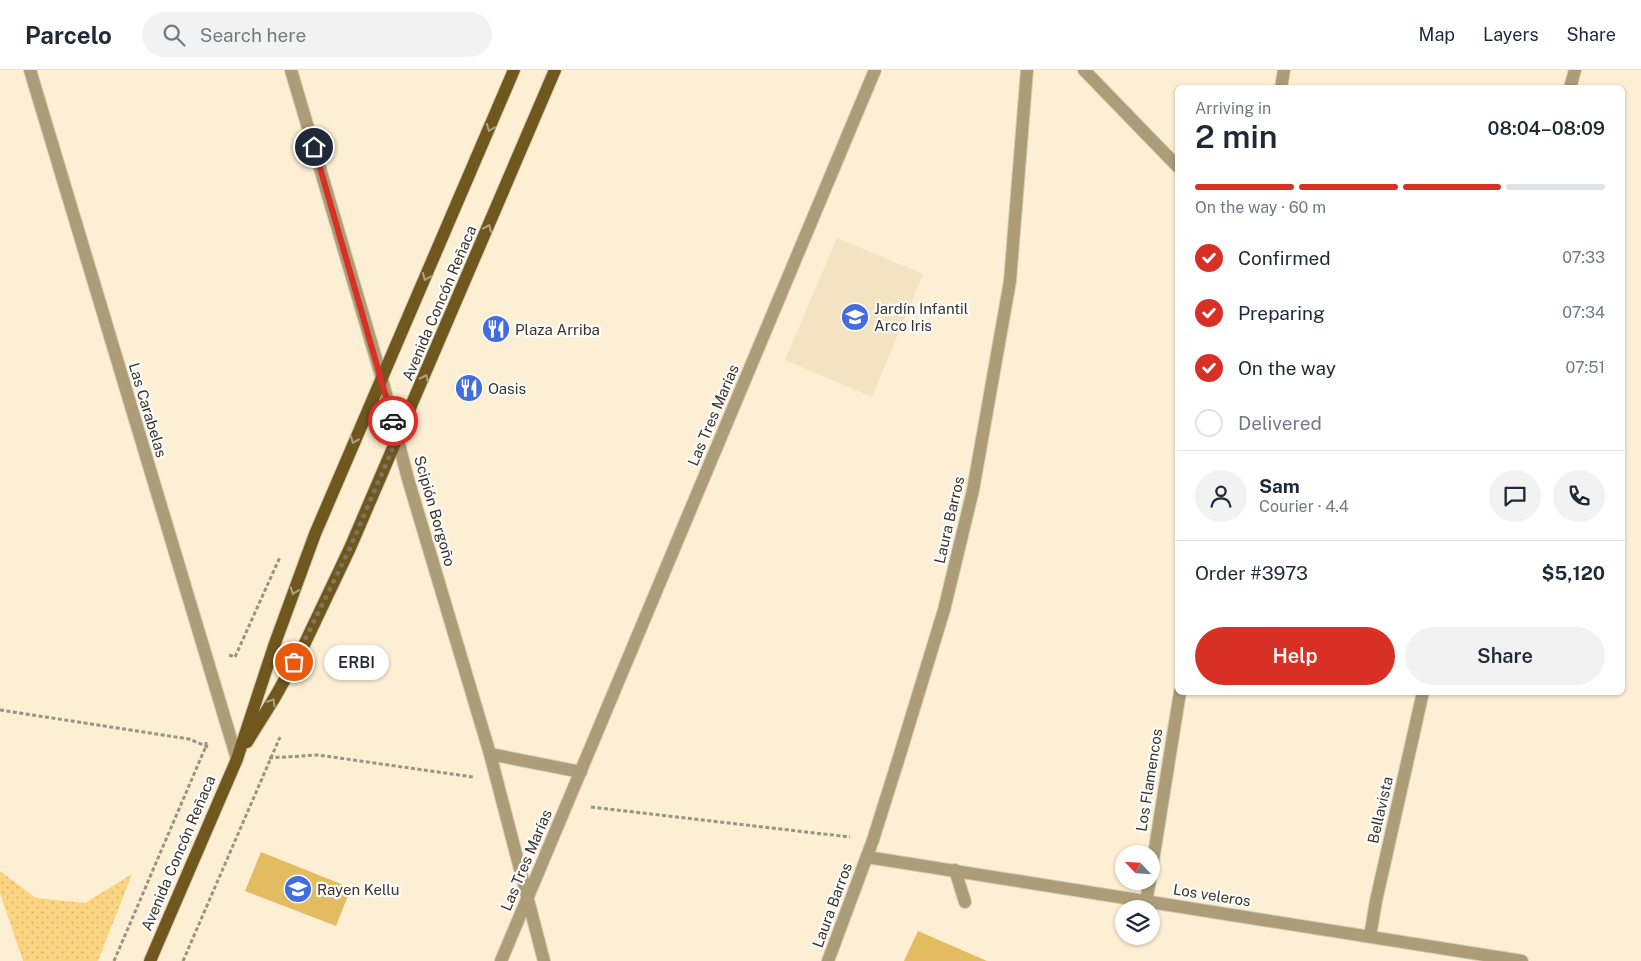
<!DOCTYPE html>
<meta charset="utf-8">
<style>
:root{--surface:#fff;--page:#f2f2f3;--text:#1f2937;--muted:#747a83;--line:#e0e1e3;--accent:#d93025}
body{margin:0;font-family:"Public Sans",sans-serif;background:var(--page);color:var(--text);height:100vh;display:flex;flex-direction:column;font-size:19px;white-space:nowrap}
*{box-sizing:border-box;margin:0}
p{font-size:16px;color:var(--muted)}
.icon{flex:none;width:28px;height:28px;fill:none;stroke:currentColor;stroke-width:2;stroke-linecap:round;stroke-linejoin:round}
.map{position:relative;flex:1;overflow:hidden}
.sheet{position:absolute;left:1175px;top:15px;width:450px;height:610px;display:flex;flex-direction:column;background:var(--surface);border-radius:8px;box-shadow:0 1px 4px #0004}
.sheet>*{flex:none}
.needle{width:32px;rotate:295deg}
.tools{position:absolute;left:1115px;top:775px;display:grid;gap:10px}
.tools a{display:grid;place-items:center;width:45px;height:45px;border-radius:50%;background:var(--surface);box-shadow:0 1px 4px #0004;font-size:25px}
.pin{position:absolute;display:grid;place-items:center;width:42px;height:42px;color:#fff;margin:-21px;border:2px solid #fff;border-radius:50%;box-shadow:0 1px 5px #0007}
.courier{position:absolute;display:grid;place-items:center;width:50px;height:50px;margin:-25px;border:4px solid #d93025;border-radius:50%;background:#fff;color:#222;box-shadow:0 1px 6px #0007}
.bubble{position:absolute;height:35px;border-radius:18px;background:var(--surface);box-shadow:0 1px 4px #0004;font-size:16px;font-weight:600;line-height:35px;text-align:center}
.head em{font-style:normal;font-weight:600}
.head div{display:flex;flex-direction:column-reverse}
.head{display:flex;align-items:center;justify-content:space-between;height:85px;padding:0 20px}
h1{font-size:32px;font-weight:600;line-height:38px}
.bar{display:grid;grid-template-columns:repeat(4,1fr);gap:8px 5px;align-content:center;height:60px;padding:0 20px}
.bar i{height:6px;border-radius:4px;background:var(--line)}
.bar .current{background:var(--accent)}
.bar p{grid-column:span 4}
.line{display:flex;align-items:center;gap:12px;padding:0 20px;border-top:1px solid var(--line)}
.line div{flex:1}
.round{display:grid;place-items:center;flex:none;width:52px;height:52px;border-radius:26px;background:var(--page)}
ol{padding:0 20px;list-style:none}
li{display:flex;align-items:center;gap:15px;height:55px}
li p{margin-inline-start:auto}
li .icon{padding:5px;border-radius:50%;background:var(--accent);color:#fff;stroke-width:4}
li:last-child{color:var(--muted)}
li i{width:28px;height:28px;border:2px solid var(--line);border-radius:50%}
.primary-button{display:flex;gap:10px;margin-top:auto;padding:10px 20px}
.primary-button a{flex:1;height:58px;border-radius:30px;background:var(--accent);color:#fff;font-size:20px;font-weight:600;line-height:58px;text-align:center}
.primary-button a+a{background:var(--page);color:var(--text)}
header{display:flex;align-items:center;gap:30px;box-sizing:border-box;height:70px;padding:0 25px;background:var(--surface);border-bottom:1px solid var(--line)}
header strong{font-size:24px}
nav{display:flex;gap:28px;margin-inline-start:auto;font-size:18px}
.search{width:350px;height:45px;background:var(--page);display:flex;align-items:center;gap:12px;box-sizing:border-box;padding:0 18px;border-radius:28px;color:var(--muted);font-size:19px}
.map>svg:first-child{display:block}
</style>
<header>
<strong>Parcelo</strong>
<div class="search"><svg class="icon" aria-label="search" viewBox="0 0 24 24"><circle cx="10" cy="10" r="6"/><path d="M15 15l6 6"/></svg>Search here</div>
<nav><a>Map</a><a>Layers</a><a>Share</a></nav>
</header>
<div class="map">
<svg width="1641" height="891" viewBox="0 0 1641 891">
<defs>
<pattern id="grass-dots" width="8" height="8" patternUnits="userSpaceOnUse" patternTransform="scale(1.25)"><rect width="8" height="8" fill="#fad481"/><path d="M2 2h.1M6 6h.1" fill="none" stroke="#d7b76f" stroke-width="1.8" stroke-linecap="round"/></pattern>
</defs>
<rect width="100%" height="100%" fill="#fcefd3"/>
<!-- built -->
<path fill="#f4e3c1" d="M 837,168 L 923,204 L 872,327 L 785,290 Z"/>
<!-- grass -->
<path fill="url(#grass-dots)" d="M 0,801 L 36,828 L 85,833 L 132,804 L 98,891 L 23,891 L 0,823 Z"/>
<!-- building -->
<g fill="#e3bc62">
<path d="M 261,782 L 351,818 L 336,856 L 245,821 Z"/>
<path d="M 918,861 L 987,891 L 904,891 Z"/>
</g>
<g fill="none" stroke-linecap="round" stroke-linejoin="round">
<defs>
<g id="minor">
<path d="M 30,0 L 237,689"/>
<path d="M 291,0 L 382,309 L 408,409 L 490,684 L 544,891"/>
<path d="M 1084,0 L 1178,97"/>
<path d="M 1281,18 L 1284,0"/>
<path d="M 1570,18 L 1575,0"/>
<path d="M 490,684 L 581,702"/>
<path d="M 867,787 L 1522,891"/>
<path d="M 955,800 L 965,832"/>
<path d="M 1151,803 L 1180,622"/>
<path d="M 1146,831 L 1150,811"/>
<path d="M 1370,866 L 1376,831 L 1423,622"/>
<path d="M 501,891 L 875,0"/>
<path d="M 828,891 L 873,770 L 900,684 L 944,540 L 973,420 L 1010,211 L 1027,0"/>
</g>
<g id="major">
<path d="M 247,672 L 275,627 L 304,575 L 350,478 L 555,0"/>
<path d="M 150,891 L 237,689 L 274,576 L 315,464 L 514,0"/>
</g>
</defs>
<!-- minor casing -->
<use href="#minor" stroke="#d9cdb4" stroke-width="14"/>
<!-- major casing -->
<use href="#major" stroke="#d9cdb4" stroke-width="14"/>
<!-- path -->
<g stroke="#9c9380" stroke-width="3" stroke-dasharray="4 2.5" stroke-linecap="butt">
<path d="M 229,585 L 235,587 L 280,487"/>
<path d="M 0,640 L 189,669 L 208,677"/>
<path d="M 269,688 L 318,685 L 473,707"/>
<path d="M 591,737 L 850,767"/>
<path d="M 114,891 L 206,676 L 206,672"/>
<path d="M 183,891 L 280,667"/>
</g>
<!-- minor -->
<use href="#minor" stroke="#ac9c78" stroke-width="12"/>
<!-- major -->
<use href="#major" stroke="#6f571e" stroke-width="12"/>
</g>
<!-- one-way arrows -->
<defs><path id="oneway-chevron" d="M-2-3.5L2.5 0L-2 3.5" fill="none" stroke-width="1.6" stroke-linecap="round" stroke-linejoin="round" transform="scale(1.25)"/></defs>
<g stroke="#afa282">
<use href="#oneway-chevron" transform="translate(490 58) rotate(113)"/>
<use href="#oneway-chevron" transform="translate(488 158) rotate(-67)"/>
<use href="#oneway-chevron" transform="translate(426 207) rotate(113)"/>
<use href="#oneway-chevron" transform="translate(425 308) rotate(-66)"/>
<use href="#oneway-chevron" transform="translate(354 370) rotate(113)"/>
<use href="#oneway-chevron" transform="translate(294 521) rotate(110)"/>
<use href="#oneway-chevron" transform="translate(272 632) rotate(-59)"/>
</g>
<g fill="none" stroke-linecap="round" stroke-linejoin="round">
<!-- done -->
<path stroke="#7d7564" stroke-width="5" stroke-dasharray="0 9" d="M 294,592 L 350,478 L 397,368 L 393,351"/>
<!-- route -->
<path stroke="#d93025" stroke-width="6" d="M 314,77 L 393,351"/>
</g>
<!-- icons -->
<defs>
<symbol id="school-disc" viewBox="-11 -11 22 22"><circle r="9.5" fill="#436ddf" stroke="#fdfdfd"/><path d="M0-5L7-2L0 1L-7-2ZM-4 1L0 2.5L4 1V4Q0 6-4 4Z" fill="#fff"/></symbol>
<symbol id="restaurant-disc" viewBox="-11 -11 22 22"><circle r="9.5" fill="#436ddf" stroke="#fdfdfd"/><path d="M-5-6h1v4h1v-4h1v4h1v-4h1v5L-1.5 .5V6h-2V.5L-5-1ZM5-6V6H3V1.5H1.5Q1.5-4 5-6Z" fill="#fff"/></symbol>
</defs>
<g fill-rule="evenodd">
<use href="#school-disc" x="839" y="231" width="32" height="32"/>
<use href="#restaurant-disc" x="480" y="243" width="32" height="32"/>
<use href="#restaurant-disc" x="453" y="302" width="32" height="32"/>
<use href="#school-disc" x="282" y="803" width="32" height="32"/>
</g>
<g text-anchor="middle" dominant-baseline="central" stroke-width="4.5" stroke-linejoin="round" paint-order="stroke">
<!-- street labels -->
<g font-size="15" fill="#393429" stroke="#fdfdfd">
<text transform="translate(439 233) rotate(-67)">Avenida Concón Reñaca</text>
<text transform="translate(148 340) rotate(73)">Las Carabelas</text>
<text transform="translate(713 345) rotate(-67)">Las Tres Marías</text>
<text transform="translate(435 441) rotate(74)">Scipión Borgoño</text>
<text transform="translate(949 450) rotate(-77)">Laura Barros</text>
<text transform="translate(1149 710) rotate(-81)">Los Flamencos</text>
<text transform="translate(1380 740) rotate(-77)">Bellavista</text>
<text transform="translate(178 783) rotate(-67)">Avenida Concón Reñaca</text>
<text transform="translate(526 790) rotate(-67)">Las Tres Marías</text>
<text transform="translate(1212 825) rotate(9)">Los veleros</text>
<text transform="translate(832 835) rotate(-70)">Laura Barros</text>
</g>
<!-- poi labels -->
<g font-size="15" fill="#393429" stroke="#fdfdfd" text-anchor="start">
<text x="874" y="238">Jardín Infantil<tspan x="874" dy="17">Arco Iris</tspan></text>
<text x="515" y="259">Plaza Arriba</text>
<text x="488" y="318">Oasis</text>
<text x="317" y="819">Rayen Kellu</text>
</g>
</g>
</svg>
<div class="tools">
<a><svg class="needle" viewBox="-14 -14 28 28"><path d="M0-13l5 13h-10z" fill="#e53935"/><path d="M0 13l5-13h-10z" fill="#747a83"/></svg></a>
<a><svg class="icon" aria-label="layers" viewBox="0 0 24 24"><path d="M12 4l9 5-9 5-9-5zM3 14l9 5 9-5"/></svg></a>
</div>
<div class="pin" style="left:294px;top:592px;background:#ea580c"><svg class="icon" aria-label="bag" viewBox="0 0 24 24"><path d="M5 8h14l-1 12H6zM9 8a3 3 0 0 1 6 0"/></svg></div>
<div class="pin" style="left:314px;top:77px;background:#1f2937"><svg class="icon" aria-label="home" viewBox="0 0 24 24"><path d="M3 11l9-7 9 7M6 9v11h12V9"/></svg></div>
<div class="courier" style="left:393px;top:351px"><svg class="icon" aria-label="car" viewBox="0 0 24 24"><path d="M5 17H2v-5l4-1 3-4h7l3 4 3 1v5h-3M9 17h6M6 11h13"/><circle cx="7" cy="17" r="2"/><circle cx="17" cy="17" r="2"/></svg></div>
<div class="bubble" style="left:324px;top:575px;width:65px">ERBI</div>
<section class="sheet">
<div class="head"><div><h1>2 min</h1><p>Arriving in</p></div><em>08:04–08:09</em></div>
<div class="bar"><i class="current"></i><i class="current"></i><i class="current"></i><i></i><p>On the way · 60 m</p></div>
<ol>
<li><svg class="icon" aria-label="check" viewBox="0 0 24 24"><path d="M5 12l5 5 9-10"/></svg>Confirmed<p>07:33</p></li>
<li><svg class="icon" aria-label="check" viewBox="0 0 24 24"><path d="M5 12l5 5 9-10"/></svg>Preparing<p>07:34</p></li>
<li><svg class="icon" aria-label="check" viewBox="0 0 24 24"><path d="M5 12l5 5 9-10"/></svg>On the way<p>07:51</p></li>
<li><i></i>Delivered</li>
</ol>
<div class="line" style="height:90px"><a class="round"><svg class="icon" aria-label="person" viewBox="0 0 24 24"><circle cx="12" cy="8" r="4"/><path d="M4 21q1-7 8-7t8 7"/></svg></a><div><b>Sam</b><p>Courier · 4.4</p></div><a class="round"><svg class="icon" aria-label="chat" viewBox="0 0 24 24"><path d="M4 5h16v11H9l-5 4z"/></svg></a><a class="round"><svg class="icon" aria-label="phone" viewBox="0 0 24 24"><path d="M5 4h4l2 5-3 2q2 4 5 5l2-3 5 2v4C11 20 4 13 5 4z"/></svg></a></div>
<div class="line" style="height:65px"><div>Order #3973</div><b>$5,120</b></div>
<div class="primary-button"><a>Help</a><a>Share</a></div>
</section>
</div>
